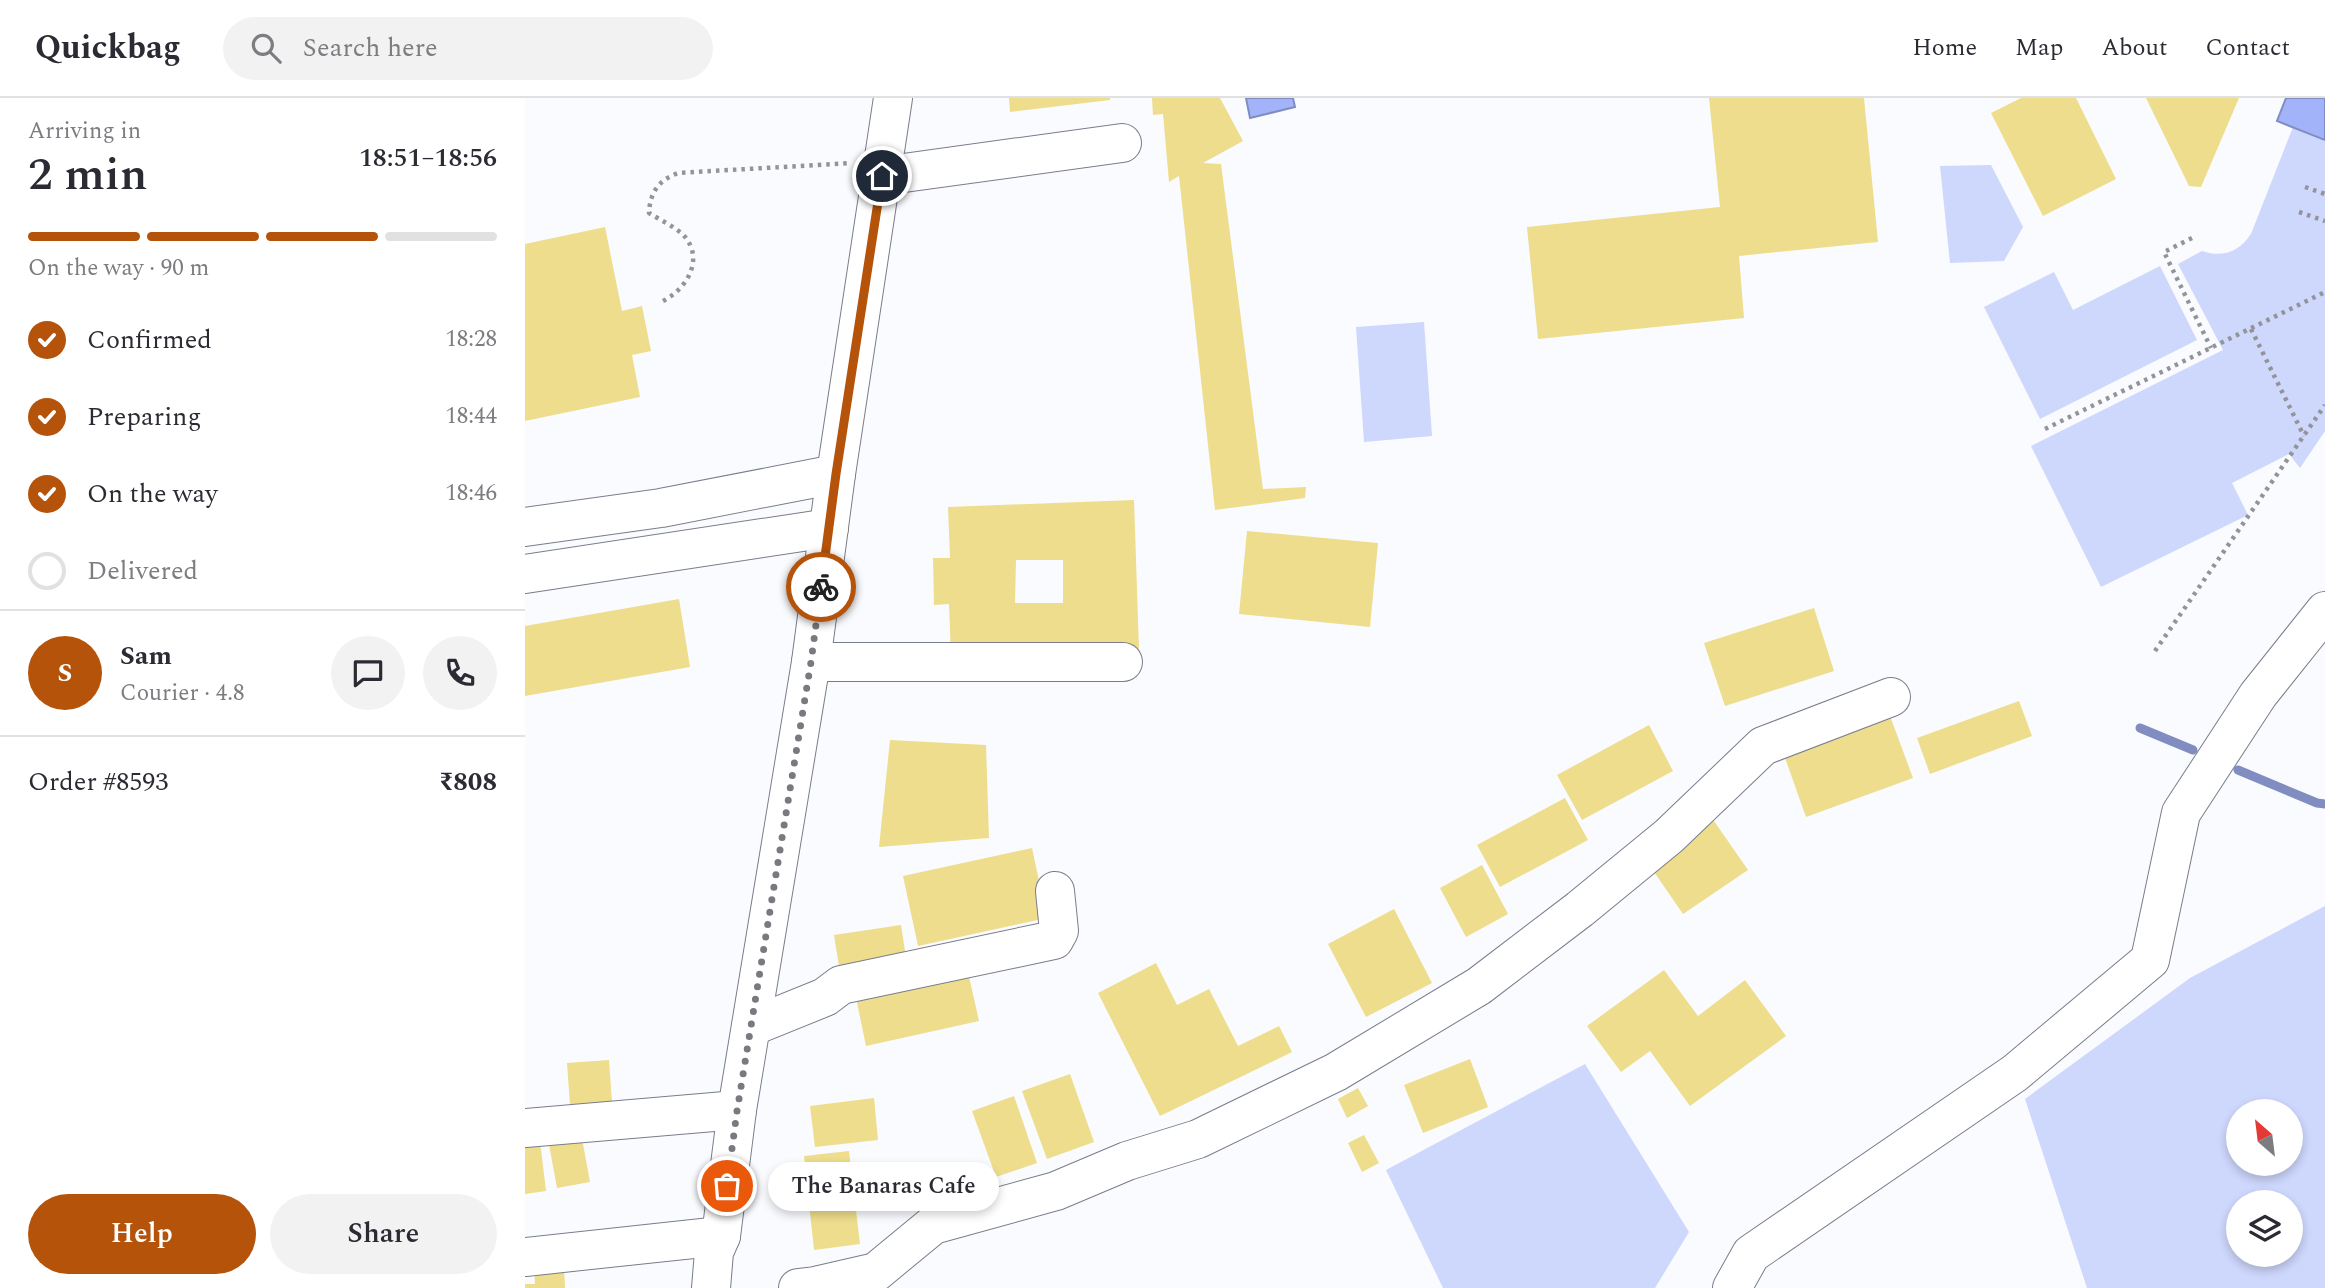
<!DOCTYPE html>
<meta charset="utf-8">
<style>
:root{--surface:#fff;--page:#f2f2f3;--text:#2b2b33;--muted:#7c7c81;--line:#e1e1e2;--accent:#b45309}
body{margin:0;font-family:Spectral,serif;background:var(--page);color:var(--text);height:100vh;display:flex;flex-direction:column;font-size:26px;white-space:nowrap}
*{box-sizing:border-box;margin:0}
p{font-size:23px;color:var(--muted)}
.icon{flex:none;width:38px;height:38px;fill:none;stroke:currentColor;stroke-width:2;stroke-linecap:round;stroke-linejoin:round}
.map{position:relative;flex:1;overflow:hidden}
.side{display:flex;flex-direction:column;background:var(--surface);width:525px}
.side>*{flex:none}
.needle{width:46px;rotate:332deg}
.buttons{position:absolute;left:1701px;top:1001px;display:grid;gap:14px}
.buttons a{display:grid;place-items:center;width:77px;height:77px;border-radius:50%;background:var(--surface);box-shadow:0 4px 10px #0003;font-size:35px}
.pin{position:absolute;display:grid;place-items:center;width:60px;height:60px;color:#fff;margin:-30px;border:4px solid #fff;border-radius:50%;box-shadow:0 2px 7px #0007}
.courier{position:absolute;display:grid;place-items:center;width:70px;height:70px;margin:-35px;border:5px solid #b45309;border-radius:50%;background:#fff;color:#222;box-shadow:0 2px 9px #0007}
.bubble{position:absolute;height:49px;border-radius:24px;background:var(--surface);box-shadow:0 4px 10px #0003;font-size:23px;font-weight:600;line-height:49px;text-align:center}
.summary em{font-style:normal;font-weight:600}
.summary div{display:flex;flex-direction:column-reverse}
.summary{display:flex;align-items:center;justify-content:space-between;height:119px;padding:0 28px}
h1{font-size:46px;font-weight:600;line-height:52px}
.bar{display:grid;grid-template-columns:repeat(4,1fr);gap:10px 7px;align-content:center;height:84px;padding:0 28px}
.bar i{height:9px;border-radius:5px;background:var(--line)}
.bar .active{background:var(--accent)}
.bar p{grid-column:span 4}
.line{display:flex;align-items:center;gap:18px;padding:0 28px;border-top:2px solid var(--line)}
.line div{flex:1}
.round{display:grid;place-items:center;flex:none;width:74px;height:74px;border-radius:37px;background:var(--page)}
ol{padding:0 28px;list-style:none}
li{display:flex;align-items:center;gap:21px;height:77px}
li p{margin-inline-start:auto}
li .icon{padding:7px;border-radius:50%;background:var(--accent);color:#fff;stroke-width:4}
li:last-child{color:var(--muted)}
li i{width:38px;height:38px;border:4px solid var(--line);border-radius:50%}
.primary-button{display:flex;gap:14px;margin-top:auto;padding:14px 28px}
.primary-button a{flex:1;height:80px;border-radius:42px;background:var(--accent);color:#fff;font-size:28px;font-weight:600;line-height:80px;text-align:center}
.primary-button a+a{background:var(--page);color:var(--text)}
header{display:flex;align-items:center;gap:42px;box-sizing:border-box;height:98px;padding:0 35px;background:var(--surface);border-bottom:2px solid var(--line)}
header strong{font-size:33px}
nav{display:flex;gap:38px;margin-inline-start:auto;font-size:24px}
.search{width:490px;height:63px;background:var(--page);display:flex;align-items:center;gap:18px;box-sizing:border-box;padding:0 24px;border-radius:38px;color:var(--muted);font-size:26px}
main{display:flex;flex:1;min-height:0}
.map>svg:first-child{display:block}
</style>
<header>
<strong>Quickbag</strong>
<div class="search"><svg class="icon" aria-label="search" viewBox="0 0 24 24"><circle cx="10" cy="10" r="6"/><path d="M15 15l6 6"/></svg>Search here</div>
<nav><a>Home</a><a>Map</a><a>About</a><a>Contact</a></nav>
</header>
<main>
<section class="side">
<div class="summary"><div><h1>2 min</h1><p>Arriving in</p></div><em>18:51–18:56</em></div>
<div class="bar"><i class="active"></i><i class="active"></i><i class="active"></i><i></i><p>On the way · 90 m</p></div>
<ol>
<li><svg class="icon" aria-label="check" viewBox="0 0 24 24"><path d="M5 12l5 5 9-10"/></svg>Confirmed<p>18:28</p></li>
<li><svg class="icon" aria-label="check" viewBox="0 0 24 24"><path d="M5 12l5 5 9-10"/></svg>Preparing<p>18:44</p></li>
<li><svg class="icon" aria-label="check" viewBox="0 0 24 24"><path d="M5 12l5 5 9-10"/></svg>On the way<p>18:46</p></li>
<li><i></i>Delivered</li>
</ol>
<div class="line" style="height:126px"><b class="round" style="background:var(--accent);color:#fff">S</b><div><b>Sam</b><p>Courier · 4.8</p></div><a class="round"><svg class="icon" aria-label="chat" viewBox="0 0 24 24"><path d="M4 5h16v11H9l-5 4z"/></svg></a><a class="round"><svg class="icon" aria-label="phone" viewBox="0 0 24 24"><path d="M5 4h4l2 5-3 2q2 4 5 5l2-3 5 2v4C11 20 4 13 5 4z"/></svg></a></div>
<div class="line" style="height:91px"><div>Order #8593</div><b>₹808</b></div>
<div class="primary-button"><a>Help</a><a>Share</a></div>
</section>
<div class="map">
<svg width="1800" height="1190" viewBox="0 0 1800 1190">
<rect width="100%" height="100%" fill="#fafbfe"/>
<!-- green -->
<g fill="#ced7fc" fill-rule="evenodd">
<path d="M 1768,29 L 1800,42 L 1800,333 L 1775,370 L 1764,356 L 1707,385 L 1723,417 L 1576,489 L 1506,348 L 1698,252 L 1653,166 L 1677,153 C 1698,160 1714,154 1726,136 Z"/>
<path d="M 1466,67 L 1498,129 L 1479,163 L 1425,165 L 1415,68 Z"/>
<path d="M 1635,168 L 1672,242 L 1515,321 L 1459,209 L 1529,174 L 1548,212 Z"/>
<path d="M 899,224 L 907,338 L 839,344 L 831,229 Z"/>
<path d="M 1800,808 L 1800,1190 L 1562,1190 L 1500,1001 L 1665,880 ZM 1713,1013 L 1766,1013 L 1766,1066 L 1713,1066 ZM 1713,1104 L 1766,1104 L 1766,1157 L 1713,1157 Z"/>
<path d="M 1060,966 L 1164,1134 L 1130,1190 L 918,1190 L 861,1072 Z"/>
</g>
<!-- water -->
<g fill="#a3b3f9" stroke="#818dc0" stroke-width="2">
<path d="M 721,0 L 768,0 L 770,9 L 725,20 Z"/>
<path d="M 1761,0 L 1800,0 L 1800,42 L 1752,23 Z"/>
</g>
<g fill="none" stroke-linecap="round" stroke-linejoin="round">
<!-- stream -->
<g stroke="#818dc0" stroke-width="9">
<path d="M 1615,630 L 1668,652"/>
<path d="M 1713,672 L 1792,705 L 1800,706"/>
</g>
</g>
<!-- building -->
<g fill="#eddd8c" fill-rule="evenodd">
<path d="M 484,0 L 585,0 L 585,2 L 485,14 Z"/>
<path d="M 627,0 L 695,0 L 718,43 L 678,65 L 696,66 L 738,391 L 781,389 L 780,400 L 690,412 L 654,78 L 644,84 L 638,16 L 628,17 Z"/>
<path d="M 1184,0 L 1339,0 L 1353,144 L 1214,158 L 1219,220 L 1013,241 L 1002,129 L 1195,109 Z"/>
<path d="M 1496,0 L 1551,0 L 1591,81 L 1518,118 L 1466,15 Z"/>
<path d="M 1621,0 L 1714,0 L 1676,89 L 1664,88 Z"/>
<path d="M 80,129 L 97,213 L 117,208 L 126,253 L 107,257 L 115,299 L 0,323 L 0,146 Z"/>
<path d="M 609,402 L 614,552 L 426,558 L 424,506 L 409,507 L 408,460 L 425,460 L 423,409 ZM 491,462 L 538,462 L 538,505 L 490,505 Z"/>
<path d="M 722,433 L 853,445 L 845,529 L 714,516 Z"/>
<path d="M 154,501 L 165,569 L 0,598 L 0,528 Z"/>
<path d="M 1289,510 L 1309,573 L 1200,608 L 1179,545 Z"/>
<path d="M 1494,603 L 1507,638 L 1405,676 L 1392,640 Z"/>
<path d="M 1365,618 L 1388,680 L 1281,719 L 1259,657 Z"/>
<path d="M 1124,627 L 1148,673 L 1057,722 L 1032,677 Z"/>
<path d="M 365,642 L 461,647 L 464,740 L 354,749 Z"/>
<path d="M 1040,700 L 1063,742 L 975,789 L 952,747 Z"/>
<path d="M 1189,723 L 1223,772 L 1158,816 L 1125,768 Z"/>
<path d="M 507,750 L 522,820 L 393,848 L 378,778 Z"/>
<path d="M 957,767 L 983,816 L 941,839 L 915,790 Z"/>
<path d="M 869,811 L 907,885 L 841,919 L 803,846 Z"/>
<path d="M 376,827 L 382,866 L 315,875 L 309,837 Z"/>
<path d="M 441,865 L 454,923 L 341,948 L 329,890 Z"/>
<path d="M 631,865 L 652,907 L 684,891 L 713,948 L 754,928 L 767,954 L 635,1018 L 573,895 Z"/>
<path d="M 1139,872 L 1173,918 L 1220,882 L 1261,938 L 1165,1008 L 1125,953 L 1096,974 L 1062,928 Z"/>
<path d="M 945,961 L 963,1009 L 898,1035 L 879,987 Z"/>
<path d="M 84,962 L 88,1018 L 46,1021 L 42,965 Z"/>
<path d="M 545,976 L 569,1044 L 522,1061 L 497,993 Z"/>
<path d="M 833,990 L 843,1008 L 822,1020 L 813,1001 Z"/>
<path d="M 489,998 L 512,1065 L 471,1079 L 447,1013 Z"/>
<path d="M 349,1000 L 353,1042 L 290,1049 L 285,1008 Z"/>
<path d="M 56,1035 L 65,1084 L 32,1090 L 23,1041 Z"/>
<path d="M 839,1037 L 854,1065 L 837,1074 L 823,1045 Z"/>
<path d="M 15,1043 L 21,1093 L 0,1096 L 0,1045 Z"/>
<path d="M 324,1053 L 335,1146 L 289,1152 L 279,1058 Z"/>
<path d="M 39,1167 L 40,1190 L 0,1190 L 0,1186 L 10,1186 L 9,1169 Z"/>
</g>
<g fill="none" stroke-linecap="round" stroke-linejoin="round">
<defs>
<g id="minor">
<path d="M 357,78 L 597,45"/>
<path d="M 0,429 L 136,410 L 311,376"/>
<path d="M 0,476 L 304,430"/>
<path d="M 286,564 L 598,564"/>
<path d="M 226,929 L 300,899 L 316,887 L 529,842 L 534,833 L 530,793"/>
<path d="M 0,1030 L 212,1012"/>
<path d="M 0,1159 L 196,1138"/>
<path d="M 273,1190 L 290,1188 L 351,1174 L 408,1127 L 531,1093 L 602,1063 L 673,1041 L 811,974 L 954,888 L 1055,811 L 1144,738 L 1238,648 L 1366,599"/>
<path d="M 1207,1190 L 1226,1156 L 1490,975 L 1625,862 L 1656,715 L 1733,597 L 1800,513"/>
</g>
<path id="major" d="M 186,1190 L 189,1154 L 196,1138 L 212,1012 L 286,564 L 311,376 L 368,0"/>
</defs>
<!-- minor casing -->
<use href="#minor" stroke="#797d8b" stroke-width="40"/>
<!-- major casing -->
<use href="#major" stroke="#797d8b" stroke-width="40"/>
<!-- path -->
<g stroke="#939499" stroke-width="4.5" stroke-dasharray="3.5 5" stroke-linecap="butt">
<path d="M 1780,89 L 1800,96"/>
<path d="M 1774,114 L 1800,123"/>
<path d="M 1667,140 L 1639,154 L 1686,250"/>
<path d="M 138,203 C 160,192 179,164 161,140 C 153,130 135,122 124,115 C 125,94 134,82 153,75 L 326,65"/>
<path d="M 1726,231 L 1779,338"/>
<path d="M 1520,331 L 1800,194"/>
<path d="M 1630,553 L 1800,307"/>
</g>
<!-- minor -->
<use href="#minor" stroke="#fff" stroke-width="38"/>
<!-- major -->
<use href="#major" stroke="#fff" stroke-width="38"/>
</g>
<g fill="none" stroke-linecap="round" stroke-linejoin="round">
<!-- done -->
<path stroke="#797a7f" stroke-width="7" stroke-dasharray="0 12.6" d="M 202,1088 L 212,1013 L 286,564 L 296,489"/>
<!-- route -->
<path stroke="#b45309" stroke-width="9" d="M 296,489 L 311,376 L 357,78"/>
</g>
</svg>
<div class="buttons">
<a><svg class="needle" viewBox="-14 -14 28 28"><path d="M0-13l5 13h-10z" fill="#e53935"/><path d="M0 13l5-13h-10z" fill="#7c7c81"/></svg></a>
<a><svg class="icon" aria-label="layers" viewBox="0 0 24 24"><path d="M12 4l9 5-9 5-9-5zM3 14l9 5 9-5"/></svg></a>
</div>
<div class="pin" style="left:202px;top:1088px;background:#ea580c"><svg class="icon" aria-label="bag" viewBox="0 0 24 24"><path d="M5 8h14l-1 12H6zM9 8a3 3 0 0 1 6 0"/></svg></div>
<div class="pin" style="left:357px;top:78px;background:#1f2937"><svg class="icon" aria-label="home" viewBox="0 0 24 24"><path d="M3 11l9-7 9 7M6 9v11h12V9"/></svg></div>
<div class="courier" style="left:296px;top:489px"><svg class="icon" aria-label="bike" viewBox="0 0 24 24"><circle cx="6" cy="16" r="4"/><circle cx="18" cy="16" r="4"/><path d="M6 16l4-8h5l3 8M10 8l3 8H6M13 5h3"/></svg></div>
<div class="bubble" style="left:243px;top:1064px;width:231px">The Banaras Cafe</div>
</div>
</main>
